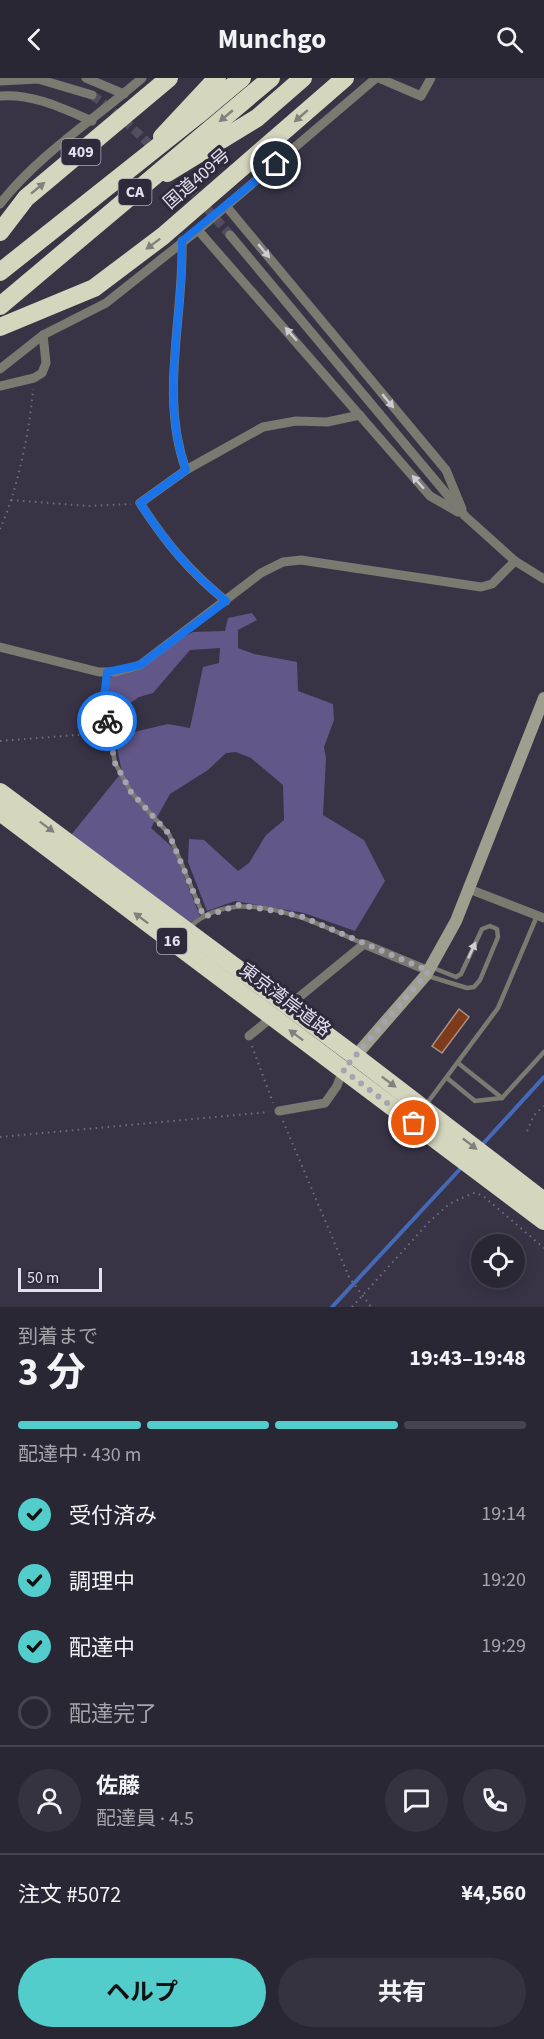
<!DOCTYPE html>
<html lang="ja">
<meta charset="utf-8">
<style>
:root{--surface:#2a2734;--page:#363340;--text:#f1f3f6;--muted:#a5a5ac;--line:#46444f;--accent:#52cdcc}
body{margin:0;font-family:"Source Sans 3","Noto Sans JP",sans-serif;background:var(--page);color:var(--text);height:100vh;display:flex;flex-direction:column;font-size:22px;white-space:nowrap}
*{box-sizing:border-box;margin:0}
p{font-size:20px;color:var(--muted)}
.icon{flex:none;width:33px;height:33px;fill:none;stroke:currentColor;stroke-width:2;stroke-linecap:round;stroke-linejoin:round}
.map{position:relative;height:1229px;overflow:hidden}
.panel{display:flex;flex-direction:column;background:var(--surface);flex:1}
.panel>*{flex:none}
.buttons{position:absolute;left:471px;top:1156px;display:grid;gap:12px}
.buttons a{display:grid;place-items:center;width:54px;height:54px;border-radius:50%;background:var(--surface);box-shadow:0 3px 15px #0003,0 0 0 2px var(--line);font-size:30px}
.scale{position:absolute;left:18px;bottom:15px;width:84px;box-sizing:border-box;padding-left:6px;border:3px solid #e2e0ec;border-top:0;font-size:16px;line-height:21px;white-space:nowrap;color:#e2e0ec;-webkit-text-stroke:4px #2e2a3c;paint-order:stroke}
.pin{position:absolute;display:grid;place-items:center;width:51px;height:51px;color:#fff;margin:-26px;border:3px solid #fff;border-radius:50%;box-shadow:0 2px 6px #0007}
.courier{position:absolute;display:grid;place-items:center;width:60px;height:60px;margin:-30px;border:4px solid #1a73e8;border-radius:50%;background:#fff;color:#222;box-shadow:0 2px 8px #0007}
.overview em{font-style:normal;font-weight:700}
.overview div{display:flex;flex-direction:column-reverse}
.overview{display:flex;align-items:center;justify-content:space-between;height:102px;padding:0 18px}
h1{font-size:39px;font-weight:700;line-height:45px}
.bar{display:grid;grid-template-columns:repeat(4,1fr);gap:9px 6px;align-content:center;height:72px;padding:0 18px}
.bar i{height:8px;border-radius:4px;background:var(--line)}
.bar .current{background:var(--accent)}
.bar p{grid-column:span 4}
.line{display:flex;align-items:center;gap:15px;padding:0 18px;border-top:2px solid var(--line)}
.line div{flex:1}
.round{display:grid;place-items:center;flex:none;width:63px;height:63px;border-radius:32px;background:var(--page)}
ol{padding:0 18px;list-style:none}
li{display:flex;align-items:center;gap:18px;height:66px}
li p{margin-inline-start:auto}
li .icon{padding:6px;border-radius:50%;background:var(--accent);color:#111;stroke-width:4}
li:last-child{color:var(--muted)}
li i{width:33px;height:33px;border:3px solid var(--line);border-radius:50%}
.cta{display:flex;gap:12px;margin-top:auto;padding:12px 18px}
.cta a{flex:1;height:69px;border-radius:36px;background:var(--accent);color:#111;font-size:24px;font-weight:700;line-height:69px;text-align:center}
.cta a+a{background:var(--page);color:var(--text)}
header{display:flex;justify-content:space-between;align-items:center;height:78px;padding:0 18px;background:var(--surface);font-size:27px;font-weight:700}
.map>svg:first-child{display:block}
</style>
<header><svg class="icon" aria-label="back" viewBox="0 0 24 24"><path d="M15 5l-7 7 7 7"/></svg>Munchgo<svg class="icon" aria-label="search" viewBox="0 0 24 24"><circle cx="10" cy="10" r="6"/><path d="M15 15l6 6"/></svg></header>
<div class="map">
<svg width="544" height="1229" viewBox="0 0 544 1229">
<rect width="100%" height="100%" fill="#383446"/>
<!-- green -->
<path fill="#625789" d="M 252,535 L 257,542 L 238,552 L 238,570 L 254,576 L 297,584 L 298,613 L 333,626 L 334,642 L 324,669 L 326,680 L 323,737 L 364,762 L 385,803 L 355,853 L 304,835 L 235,823 L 207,833 L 188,784 L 189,761 L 204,762 L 238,793 L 249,785 L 266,757 L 284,742 L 283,707 L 251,680 L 236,674 L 226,675 L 208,692 L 170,716 L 151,750 L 171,768 L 175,775 L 200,838 L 189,847 L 71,757 L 122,694 L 113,651 L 134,654 L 168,646 L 190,650 L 203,589 L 219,585 L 220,570 L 190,572 L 153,615 L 139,619 L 110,639 L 106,605 L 111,599 L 193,554 L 225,553 L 228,540 Z"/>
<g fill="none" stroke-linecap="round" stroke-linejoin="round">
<!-- stream -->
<g stroke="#4469b6" stroke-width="4">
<path d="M 481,1068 L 544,999"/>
<path d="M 332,1229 L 462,1089"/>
</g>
</g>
<!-- building -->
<path fill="#7e3b1b" stroke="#a79086" stroke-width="1.5" d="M 459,931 L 469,939 L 442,975 L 432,968 Z"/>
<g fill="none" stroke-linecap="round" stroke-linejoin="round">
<!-- street-tunnel -->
<path stroke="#524e5f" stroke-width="9" stroke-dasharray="9 4.5" stroke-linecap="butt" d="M 92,17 C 146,55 187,108 230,157"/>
<!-- path -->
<g stroke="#716e7e" stroke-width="2" stroke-dasharray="1.5 4.5" stroke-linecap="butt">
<path d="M 11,422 L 88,428 L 131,426"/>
<path d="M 0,451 C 17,414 30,352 33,311"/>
<path d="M 0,663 L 102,655"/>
<path d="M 252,968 L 273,1025"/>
<path d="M 283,1043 L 349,1199 L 371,1229"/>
<path d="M 527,1053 L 534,1037 L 544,1028"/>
<path d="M 0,1059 L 269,1034"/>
<path d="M 352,1229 L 430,1143 L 449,1126 L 473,1115 L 482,1117 L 544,1170"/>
</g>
<!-- lane -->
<g stroke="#7a7a70" stroke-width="4.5">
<path d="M 107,594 L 104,620 L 115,685 L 131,714 L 169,756 L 204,839"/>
<path d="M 190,849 C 237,804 315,844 364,866"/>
<path d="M 428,898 L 467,910 L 474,909 L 480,902 L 498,859 L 497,851 L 490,848 L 482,851 L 461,896 L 456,899 L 431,889"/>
<path d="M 458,985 L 502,1020"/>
<path d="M 447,1000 L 475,1023 L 502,1020 L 544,974"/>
<path d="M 425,1028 L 498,930 L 537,838"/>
</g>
<!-- street -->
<g stroke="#7a7a70" stroke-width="9">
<path d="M 86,0 L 124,16"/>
<path d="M 379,0 L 421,18 L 431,0"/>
<path d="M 0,3 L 38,1 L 92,17"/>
<path d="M 0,18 C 32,15 64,31 92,43"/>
<path d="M 0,126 C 39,76 94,42 142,0"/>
<path d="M 226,128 L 446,392 L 462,431"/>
<path d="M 198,152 L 430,418 L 458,434"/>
<path d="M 230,157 L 465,438 L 515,483 L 544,501"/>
<path d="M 182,163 C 184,240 159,318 186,392"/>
<path d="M 0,291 L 43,257 L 106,225 L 198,152 L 376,0"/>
<path d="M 0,308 L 34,300 L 42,295 L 46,285 L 43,257"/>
<path d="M 226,523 C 189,493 166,465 140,425 L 186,392 L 263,349 L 296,343 L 327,344 L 360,337"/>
<path d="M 0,569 L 99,594 L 115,594 L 140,587 L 261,495 L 283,484 L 301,482 L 481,509 L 492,506 L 515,483"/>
<path d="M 469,811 L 544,840"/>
<path d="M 298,920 L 364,866 L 429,893"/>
<path d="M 249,958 L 265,945"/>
<path d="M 279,1033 L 325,1025 L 337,1008 L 343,992"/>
</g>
<!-- secondary -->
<path stroke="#9f9f90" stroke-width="12" d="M 352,982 L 426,897 L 456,843 L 544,620"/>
<!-- highway -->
<g stroke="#d5d6be" stroke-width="18">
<path d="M 199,36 L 242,0"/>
<path d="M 162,59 L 217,0"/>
<path d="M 167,95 L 257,40 L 303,0"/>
<path d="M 0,154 L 26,120 L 169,0"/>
<path d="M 0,249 L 94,210 L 163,158 L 345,0"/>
<path d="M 0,714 L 355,978 L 544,1123"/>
<path d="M 0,734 L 544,1143"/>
</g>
<!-- highway-bridge -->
<g stroke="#d5d6be" stroke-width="18">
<path d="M 0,194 L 199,36"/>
<path d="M 0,228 L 271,0"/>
</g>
</g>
<!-- one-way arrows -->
<defs><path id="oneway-solid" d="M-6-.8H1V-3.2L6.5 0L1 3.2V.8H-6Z" transform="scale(1.5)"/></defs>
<g fill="#82807d">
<use href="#oneway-solid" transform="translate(226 38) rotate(140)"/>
<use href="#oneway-solid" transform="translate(301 38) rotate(139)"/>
<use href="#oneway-solid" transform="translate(38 110) rotate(-39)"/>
<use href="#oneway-solid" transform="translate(153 166) rotate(143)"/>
<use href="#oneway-solid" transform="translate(47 749) rotate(37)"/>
<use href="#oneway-solid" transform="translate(141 840) rotate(-143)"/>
<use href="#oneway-solid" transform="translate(296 957) rotate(-143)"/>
<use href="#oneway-solid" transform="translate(389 1004) rotate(37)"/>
<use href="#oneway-solid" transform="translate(470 1066) rotate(38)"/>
</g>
<g fill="#cdccd3">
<use href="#oneway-solid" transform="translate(264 173) rotate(50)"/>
<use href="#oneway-solid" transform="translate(291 256) rotate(-131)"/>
<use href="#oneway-solid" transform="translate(388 323) rotate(50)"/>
<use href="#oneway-solid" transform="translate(418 404) rotate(-131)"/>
<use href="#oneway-solid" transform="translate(472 872) rotate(-65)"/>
</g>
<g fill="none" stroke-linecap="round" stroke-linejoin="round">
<!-- done -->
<path stroke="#a6a4b2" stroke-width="6" stroke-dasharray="0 10.8" d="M 107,643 L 115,685 L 131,714 L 169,756 L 204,839 L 238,827 L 276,833 L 303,839 L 429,893 L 343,992 L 414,1045"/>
<!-- route -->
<path stroke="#1a73e8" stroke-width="8" d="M 107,643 L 104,620 L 107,594 L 140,587 L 226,523 C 189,493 166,465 140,425 L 186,392 C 159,318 184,240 182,163 L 276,86"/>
</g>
<g text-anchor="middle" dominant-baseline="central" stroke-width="6" stroke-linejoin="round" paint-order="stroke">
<!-- shield labels -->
<g fill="#2e2a3c" stroke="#aca9b7" stroke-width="1.5">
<rect x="61.5" y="61" width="39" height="26" rx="4.5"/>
<rect x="118.5" y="101" width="33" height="26" rx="4.5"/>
<rect x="157" y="850" width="30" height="26" rx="4.5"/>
</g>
<g font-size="16" font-weight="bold" fill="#e2e0ec">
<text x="81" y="74">409</text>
<text x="135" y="114">CA</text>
<text x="172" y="863">16</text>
</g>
<!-- street labels -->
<g font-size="18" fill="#e2e0ec" stroke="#2e2a3c">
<text transform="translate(197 101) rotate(-41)">国道409号</text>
<text transform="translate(285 922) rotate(37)">東京湾岸道路</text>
</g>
</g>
</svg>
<div class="buttons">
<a><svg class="icon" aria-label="locate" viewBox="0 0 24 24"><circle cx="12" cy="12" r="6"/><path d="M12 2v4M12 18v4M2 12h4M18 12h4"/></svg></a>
</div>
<div class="scale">50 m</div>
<div class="pin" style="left:414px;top:1045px;background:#ea580c"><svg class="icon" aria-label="bag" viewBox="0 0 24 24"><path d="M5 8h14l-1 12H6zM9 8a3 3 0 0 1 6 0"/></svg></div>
<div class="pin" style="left:276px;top:86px;background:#1f2937"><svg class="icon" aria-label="home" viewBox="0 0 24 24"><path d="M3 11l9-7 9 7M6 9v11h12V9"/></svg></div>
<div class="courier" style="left:107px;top:643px"><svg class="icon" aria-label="bike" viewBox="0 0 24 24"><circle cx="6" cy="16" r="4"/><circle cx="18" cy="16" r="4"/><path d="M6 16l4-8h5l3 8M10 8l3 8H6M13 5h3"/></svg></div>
</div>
<section class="panel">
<div class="overview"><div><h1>3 分</h1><p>到着まで</p></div><em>19:43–19:48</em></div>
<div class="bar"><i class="current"></i><i class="current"></i><i class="current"></i><i></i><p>配達中 · 430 m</p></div>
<ol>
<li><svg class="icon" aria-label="check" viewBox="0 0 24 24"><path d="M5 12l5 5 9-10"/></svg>受付済み<p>19:14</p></li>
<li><svg class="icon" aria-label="check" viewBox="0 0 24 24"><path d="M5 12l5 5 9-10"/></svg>調理中<p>19:20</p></li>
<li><svg class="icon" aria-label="check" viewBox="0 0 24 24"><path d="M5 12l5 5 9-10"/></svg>配達中<p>19:29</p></li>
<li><i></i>配達完了</li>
</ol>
<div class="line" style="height:108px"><a class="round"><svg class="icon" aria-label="person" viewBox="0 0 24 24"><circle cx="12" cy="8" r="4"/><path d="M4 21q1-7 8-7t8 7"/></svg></a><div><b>佐藤</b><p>配達員 · 4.5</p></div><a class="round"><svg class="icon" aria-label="chat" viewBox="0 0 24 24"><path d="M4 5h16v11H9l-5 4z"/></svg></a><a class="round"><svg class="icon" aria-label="phone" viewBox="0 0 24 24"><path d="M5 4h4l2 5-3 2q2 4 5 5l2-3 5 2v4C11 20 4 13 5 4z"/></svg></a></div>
<div class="line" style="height:78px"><div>注文 #5072</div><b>¥4,560</b></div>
<div class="cta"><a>ヘルプ</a><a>共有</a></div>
</section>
